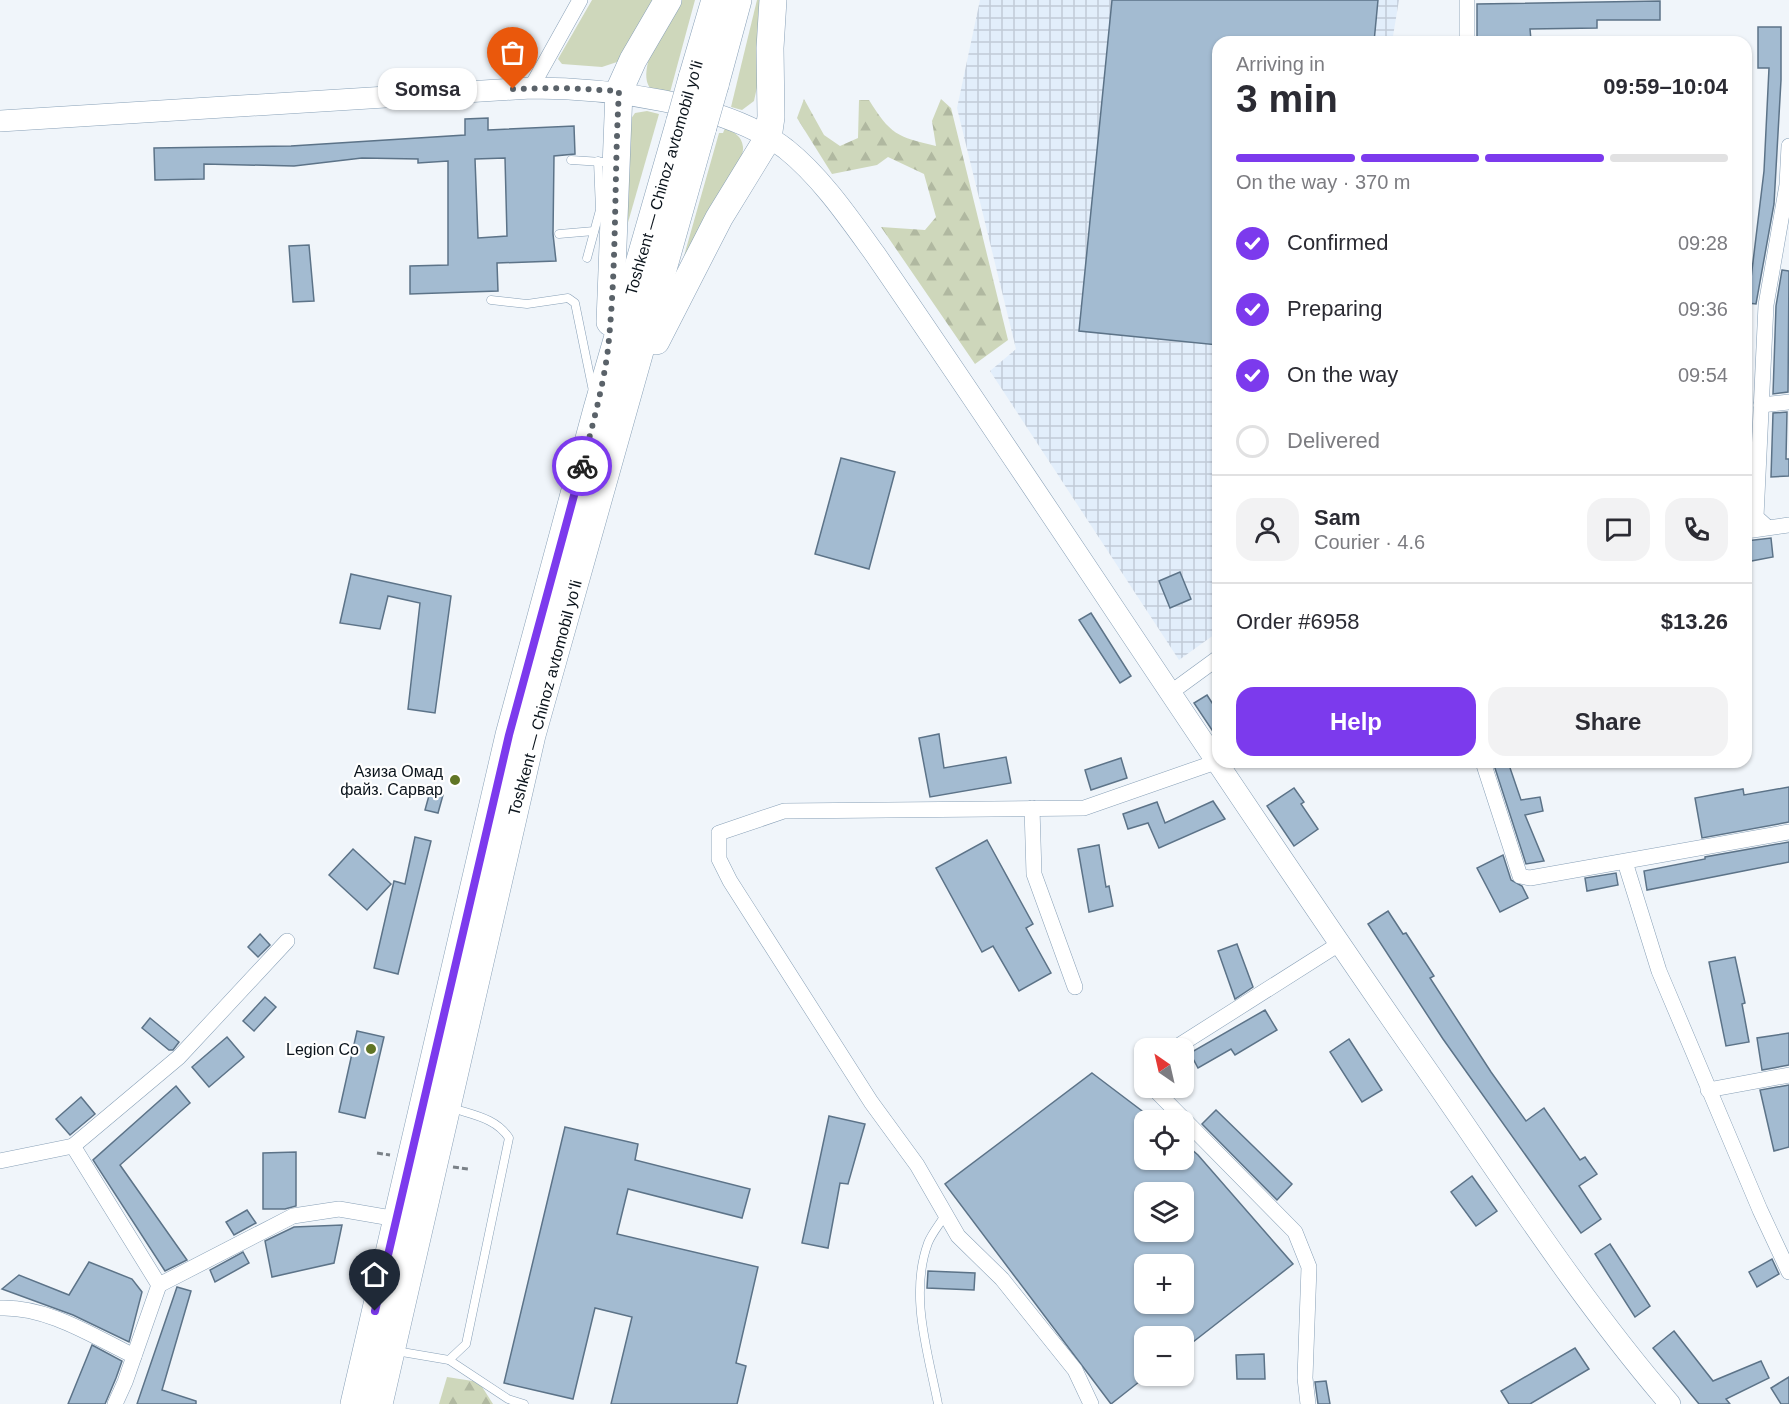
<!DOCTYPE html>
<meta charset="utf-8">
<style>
:root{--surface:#fff;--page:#f2f2f3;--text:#2b2b33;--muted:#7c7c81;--line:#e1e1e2;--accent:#7c3aed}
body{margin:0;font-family:Arial,sans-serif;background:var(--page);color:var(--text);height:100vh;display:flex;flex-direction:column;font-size:22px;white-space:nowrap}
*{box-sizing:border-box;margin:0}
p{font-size:20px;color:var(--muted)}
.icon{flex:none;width:33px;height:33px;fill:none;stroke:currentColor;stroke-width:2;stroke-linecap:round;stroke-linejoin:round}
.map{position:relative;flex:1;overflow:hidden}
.panel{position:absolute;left:1212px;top:36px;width:540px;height:732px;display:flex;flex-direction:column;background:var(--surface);border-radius:18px;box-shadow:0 2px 4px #0004}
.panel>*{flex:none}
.needle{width:39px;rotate:326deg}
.controls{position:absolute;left:1134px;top:1038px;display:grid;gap:12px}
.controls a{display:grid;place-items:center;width:60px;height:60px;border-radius:12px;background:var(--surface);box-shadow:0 2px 4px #0004;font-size:30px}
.pin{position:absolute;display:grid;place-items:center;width:51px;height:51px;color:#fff;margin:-62px -26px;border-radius:50% 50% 50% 0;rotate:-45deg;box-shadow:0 0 6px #0007}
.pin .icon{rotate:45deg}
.courier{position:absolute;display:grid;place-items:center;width:60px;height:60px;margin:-30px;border:4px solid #7c3aed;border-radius:50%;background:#fff;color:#222;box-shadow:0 2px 8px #0007}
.bubble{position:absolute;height:42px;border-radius:18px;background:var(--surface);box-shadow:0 2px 4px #0004;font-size:20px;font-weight:600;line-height:42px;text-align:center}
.overview em{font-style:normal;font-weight:600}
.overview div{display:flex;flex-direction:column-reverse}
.overview{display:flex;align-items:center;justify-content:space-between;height:102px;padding:0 24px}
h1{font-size:39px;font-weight:600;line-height:45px}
.bar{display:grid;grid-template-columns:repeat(4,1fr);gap:9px 6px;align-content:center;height:72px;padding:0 24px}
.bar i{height:8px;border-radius:4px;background:var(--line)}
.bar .on{background:var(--accent)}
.bar p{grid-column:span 4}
.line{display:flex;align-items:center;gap:15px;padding:0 24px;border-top:2px solid var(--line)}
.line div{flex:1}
.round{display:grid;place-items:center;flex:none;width:63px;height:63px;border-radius:18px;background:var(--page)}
ol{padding:0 24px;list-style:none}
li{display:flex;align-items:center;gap:18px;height:66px}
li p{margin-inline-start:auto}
li .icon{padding:6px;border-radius:50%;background:var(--accent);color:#fff;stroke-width:4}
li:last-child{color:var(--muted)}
li i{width:33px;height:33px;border:3px solid var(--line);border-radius:50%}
.cta{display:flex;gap:12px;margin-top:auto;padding:12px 24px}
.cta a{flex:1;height:69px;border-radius:18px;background:var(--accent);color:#fff;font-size:24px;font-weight:600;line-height:69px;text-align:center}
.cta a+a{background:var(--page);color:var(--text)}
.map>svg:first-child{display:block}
</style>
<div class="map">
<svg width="1789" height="1404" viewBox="0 0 1789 1404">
<defs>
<pattern id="industrial-grid" width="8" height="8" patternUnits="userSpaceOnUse" patternTransform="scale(1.5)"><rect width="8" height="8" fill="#e2eefb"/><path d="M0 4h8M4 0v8" fill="none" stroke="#c1cbd7"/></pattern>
<pattern id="forest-firs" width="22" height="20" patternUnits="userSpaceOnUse" patternTransform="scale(1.5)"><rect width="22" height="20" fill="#ced7bb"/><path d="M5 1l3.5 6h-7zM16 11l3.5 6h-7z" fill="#b0b8a0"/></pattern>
</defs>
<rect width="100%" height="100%" fill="#f0f5fa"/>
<!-- industrial -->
<path fill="url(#industrial-grid)" d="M 980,0 L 1399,0 L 1392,42 L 1218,42 L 1218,632 L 1179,660 L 990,371 L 1016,349 L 957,108 Z"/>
<!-- grass -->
<g fill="#ced7bb">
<path d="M 592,0 L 657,0 L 623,60 L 602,67 L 562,64 L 558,59 Z"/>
<path d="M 676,0 L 695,0 L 669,96 C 665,95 659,95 655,92 C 630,78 667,19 676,0 Z"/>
<path d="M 757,0 L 765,0 L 759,78 L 754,101 L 742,110 L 731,107 Z"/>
<path d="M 647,111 L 659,114 L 617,261 L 628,123 L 635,113 Z"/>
<path d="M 725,128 C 734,132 742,136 743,147 C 745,167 697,236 684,256 L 719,133 L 723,133 Z"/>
</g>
<!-- forest -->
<g fill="url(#forest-firs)">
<path d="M 804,99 L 824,135 L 840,146 L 858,138 L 859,100 L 869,100 C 890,134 897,137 936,146 L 932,121 L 941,99 L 951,108 L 1008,340 L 975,364 L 881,227 L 925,230 L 936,217 L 924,174 L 888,157 L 877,165 L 832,174 L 797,118 Z"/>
<path d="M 447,1377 L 479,1382 L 493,1404 L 439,1404 Z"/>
</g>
<!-- building -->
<g fill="#a3bbd1" stroke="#5c7388" stroke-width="1.5" fill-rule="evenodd">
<path d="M 1112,0 L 1378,0 L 1374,42 L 1218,42 L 1218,345 L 1079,331 Z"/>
<path d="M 1660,1 L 1660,20 L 1597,20 L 1597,28 L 1530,29 L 1531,40 L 1477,41 L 1477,4 Z"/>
<path d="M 1758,27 L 1781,27 L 1781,80 L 1774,204 L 1756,304 L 1748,303 L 1764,171 L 1769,68 L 1758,68 Z"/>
<path d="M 488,118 L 488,130 L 574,126 L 575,154 L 554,156 L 553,234 L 556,261 L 497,263 L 498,291 L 410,294 L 410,266 L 448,265 L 448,161 L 418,163 L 418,159 L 362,158 L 294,166 L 204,164 L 204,179 L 155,180 L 154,148 L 291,146 L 465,135 L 465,119 ZM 505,158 L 507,236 L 478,238 L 475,159 Z"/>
<path d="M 309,245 L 314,301 L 293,302 L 289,246 Z"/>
<path d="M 1782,270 L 1789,271 L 1788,392 L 1773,394 L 1776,306 Z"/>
<path d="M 1787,412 L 1786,459 L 1789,459 L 1789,476 L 1771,477 L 1773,413 Z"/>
<path d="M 841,458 L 895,472 L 869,569 L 815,554 Z"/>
<path d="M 1771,538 L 1773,557 L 1746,562 L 1746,541 Z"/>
<path d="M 1180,572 L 1191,599 L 1170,608 L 1159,581 Z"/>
<path d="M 351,574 L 451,596 L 435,713 L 408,709 L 420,603 L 388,596 L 380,629 L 340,623 Z"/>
<path d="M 1091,613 L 1131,676 L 1120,683 L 1079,620 Z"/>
<path d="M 1207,695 L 1218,712 L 1218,739 L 1194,703 Z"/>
<path d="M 939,734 L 944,768 L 1006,757 L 1011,783 L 930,797 L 919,738 Z"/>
<path d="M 1121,758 L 1127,778 L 1091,790 L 1085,770 Z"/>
<path d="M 1493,762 L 1508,762 L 1521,800 L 1540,797 L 1543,811 L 1525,815 L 1544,861 L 1526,864 Z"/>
<path d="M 1789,787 L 1789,822 L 1702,838 L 1695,798 L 1743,789 L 1744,795 Z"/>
<path d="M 1294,788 L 1304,802 L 1301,804 L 1318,829 L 1294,846 L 1267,806 Z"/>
<path d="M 430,792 L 443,795 L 438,813 L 425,810 Z"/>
<path d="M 1213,801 L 1225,819 L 1159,848 L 1148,823 L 1128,829 L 1123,814 L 1157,802 L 1165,823 Z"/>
<path d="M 415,837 L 431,841 L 398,974 L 374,968 L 394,881 L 405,884 Z"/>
<path d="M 987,840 L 1033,924 L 1026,928 L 1051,973 L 1019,991 L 993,946 L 982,952 L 936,868 Z"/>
<path d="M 1789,842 L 1789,862 L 1647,890 L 1644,871 L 1705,859 L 1705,857 Z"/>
<path d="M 1099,845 L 1106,887 L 1109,886 L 1113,906 L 1089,912 L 1078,849 Z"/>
<path d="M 353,849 L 391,884 L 367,910 L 329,875 Z"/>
<path d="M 1503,855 L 1511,880 L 1522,886 L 1528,898 L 1500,912 L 1477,868 Z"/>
<path d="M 1616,873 L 1618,885 L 1587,891 L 1585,878 Z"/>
<path d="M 1388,911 L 1403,934 L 1406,933 L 1434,976 L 1430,978 L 1491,1072 L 1526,1121 L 1544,1108 L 1580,1160 L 1585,1157 L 1597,1174 L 1579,1186 L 1601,1219 L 1581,1233 L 1443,1039 L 1368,924 Z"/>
<path d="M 260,934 L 270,945 L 258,957 L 248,947 Z"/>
<path d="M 1237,944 L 1253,987 L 1235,999 L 1218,951 Z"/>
<path d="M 1735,957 L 1745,1003 L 1742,1004 L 1749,1042 L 1726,1046 L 1709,962 Z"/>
<path d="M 265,997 L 276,1007 L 254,1031 L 243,1021 Z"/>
<path d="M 1265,1010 L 1277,1030 L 1235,1055 L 1231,1049 L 1198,1068 L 1190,1053 Z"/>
<path d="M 150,1018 L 179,1042 L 173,1050 L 169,1050 L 142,1028 Z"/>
<path d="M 357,1031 L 384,1037 L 365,1118 L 339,1112 Z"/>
<path d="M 1789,1033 L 1789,1065 L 1762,1070 L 1757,1038 Z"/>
<path d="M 227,1037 L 244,1057 L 209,1087 L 192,1067 Z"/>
<path d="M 1349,1039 L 1382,1090 L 1362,1102 L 1330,1052 Z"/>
<path d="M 1092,1073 L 1154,1120 L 1144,1120 L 1144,1160 L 1184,1160 L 1184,1143 L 1198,1155 L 1293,1264 L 1184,1349 L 1184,1336 L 1144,1336 L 1144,1378 L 1111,1404 L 945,1184 ZM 1144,1192 L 1184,1192 L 1184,1232 L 1144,1232 ZM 1144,1264 L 1184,1264 L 1184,1304 L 1144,1304 Z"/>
<path d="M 1789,1085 L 1789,1147 L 1774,1151 L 1760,1090 Z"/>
<path d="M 176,1086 L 190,1103 L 120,1165 L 187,1260 L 165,1271 L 93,1160 Z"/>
<path d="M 81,1097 L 95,1114 L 70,1135 L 56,1119 Z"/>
<path d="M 1216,1110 L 1292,1184 L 1277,1200 L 1202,1124 Z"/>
<path d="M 829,1116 L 865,1124 L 848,1184 L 840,1183 L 828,1248 L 802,1243 Z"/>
<path d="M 565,1127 L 638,1144 L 635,1160 L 750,1189 L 742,1218 L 628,1189 L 617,1234 L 758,1267 L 736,1363 L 746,1366 L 737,1404 L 611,1404 L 632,1317 L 595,1308 L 573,1399 L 504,1383 Z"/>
<path d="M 296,1152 L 296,1206 L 285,1209 L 263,1209 L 263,1153 Z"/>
<path d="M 1472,1176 L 1497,1211 L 1476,1226 L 1451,1192 Z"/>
<path d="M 247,1210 L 256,1223 L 234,1235 L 226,1222 Z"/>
<path d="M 342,1225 L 334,1263 L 272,1277 L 265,1241 L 294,1227 Z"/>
<path d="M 1610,1244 L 1650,1306 L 1635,1317 L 1595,1254 Z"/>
<path d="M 243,1252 L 249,1263 L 215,1282 L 210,1270 Z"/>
<path d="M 1772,1259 L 1779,1274 L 1757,1287 L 1749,1272 Z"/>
<path d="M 89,1262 L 132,1279 L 142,1292 L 129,1342 L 73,1315 L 2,1289 L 19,1275 L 69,1295 Z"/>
<path d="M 928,1271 L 975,1273 L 974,1290 L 927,1288 Z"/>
<path d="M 177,1287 L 191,1291 L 162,1390 L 196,1401 L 196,1404 L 137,1404 Z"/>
<path d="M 1674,1331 L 1713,1381 L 1761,1361 L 1769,1378 L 1726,1399 L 1730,1404 L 1699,1404 L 1653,1348 Z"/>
<path d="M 92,1345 L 122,1361 L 116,1378 L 105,1404 L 68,1404 Z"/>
<path d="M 1575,1348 L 1589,1369 L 1530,1404 L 1509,1404 L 1501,1391 Z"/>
<path d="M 1264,1354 L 1265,1379 L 1237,1379 L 1236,1355 Z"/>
<path d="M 1789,1377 L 1789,1404 L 1781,1404 L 1771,1388 Z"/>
<path d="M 1326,1381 L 1330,1404 L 1318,1404 L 1315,1382 Z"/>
</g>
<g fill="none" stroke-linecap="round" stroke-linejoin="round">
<defs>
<g id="lane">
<path d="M 571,160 L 602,162"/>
<path d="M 559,234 L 594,231"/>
<path d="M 587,258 L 600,210 L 598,161"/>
<path d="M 491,300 L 527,304 L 568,298 L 575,303 L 593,391"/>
<path d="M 396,1351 L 449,1360 L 466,1344 L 509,1138 C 496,1118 473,1115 452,1108"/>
<path d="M 449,1360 L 508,1399 L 524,1404"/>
<path d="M 938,1404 C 928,1352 909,1295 928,1243 C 932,1233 940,1224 945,1215"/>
</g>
<g id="street">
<path d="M 1467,42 L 1467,0"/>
<path d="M 531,88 L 580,0"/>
<path d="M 1761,405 L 1789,402"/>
<path d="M 1767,527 L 1756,517 L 1766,305 L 1787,185 L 1789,146"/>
<path d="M 1746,531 L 1789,525"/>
<path d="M 1170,693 L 1218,658"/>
<path d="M 1483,762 L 1520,876 L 1530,878 L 1789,832"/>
<path d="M 1032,808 L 1034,874 L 1075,987"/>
<path d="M 1625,862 L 1659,971 L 1760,1210 L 1789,1272"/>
<path d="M 1175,1048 L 1339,944"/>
<path d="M 1156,1088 L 1158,1093 L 1295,1232 L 1309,1267 L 1305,1378 L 1308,1404"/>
<path d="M 1708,1090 L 1789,1075"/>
<path d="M 73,1146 L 159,1285 L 293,1216 L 339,1209 L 397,1219"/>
<path d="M 0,1161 L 73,1146 L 179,1057 L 287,941"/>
<path d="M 0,1308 C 47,1306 93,1336 134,1356"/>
<path d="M 115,1404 L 125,1382 L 159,1285"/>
<path d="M 1091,1404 L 1075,1370 L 1002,1279 L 958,1236 L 917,1165 L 871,1102 L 730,881 L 719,859 L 719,833 L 784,811 L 1084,808 L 1216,762"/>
</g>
<path id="secondary" d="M 0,121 L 531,88 C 607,88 724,102 786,149 C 821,177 849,218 875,254 C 1058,520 1233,792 1418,1057 C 1500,1174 1577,1296 1670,1404"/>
<g id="highway">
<path d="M 692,78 L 715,0"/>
<path d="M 715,85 L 738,0"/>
<path d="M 610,322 L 619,91 L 633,60 L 668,0"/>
<path d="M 656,341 L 719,218 L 768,138 L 771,117 L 770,48 L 773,0"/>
<path d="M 354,1404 L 509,735 L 597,409 L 680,121"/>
<path d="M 379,1404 L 532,735 L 703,127"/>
</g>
</defs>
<!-- lane casing -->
<use href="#lane" stroke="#88a0b7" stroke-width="9"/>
<!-- street casing -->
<use href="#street" stroke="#88a0b7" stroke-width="16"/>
<!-- secondary casing -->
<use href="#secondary" stroke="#88a0b7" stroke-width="22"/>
<!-- highway casing -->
<use href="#highway" stroke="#88a0b7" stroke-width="28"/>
<!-- path -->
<g stroke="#7a8187" stroke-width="3" stroke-dasharray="6 3" stroke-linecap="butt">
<path d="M 377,1153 L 390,1155"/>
<path d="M 453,1167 L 468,1169"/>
</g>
<!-- lane -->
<use href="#lane" stroke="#fff" stroke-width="8"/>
<!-- street -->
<use href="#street" stroke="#fff" stroke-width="15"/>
<!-- secondary -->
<use href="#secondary" stroke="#fff" stroke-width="21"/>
<!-- highway -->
<use href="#highway" stroke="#fff" stroke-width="27"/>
<defs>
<g id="highway-bridge">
<path d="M 680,121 L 692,78"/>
<path d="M 703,127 L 715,85"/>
</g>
</defs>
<!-- highway-bridge casing -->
<use href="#highway-bridge" stroke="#88a0b7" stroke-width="28" stroke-linecap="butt"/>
<!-- highway-bridge -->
<use href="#highway-bridge" stroke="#fff" stroke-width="27"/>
</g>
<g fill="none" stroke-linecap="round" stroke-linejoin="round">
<!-- done -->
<path stroke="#5a6269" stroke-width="6" stroke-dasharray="0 10.8" d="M 513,89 L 564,88 L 619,91 C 614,177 617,263 608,349 C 603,388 592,427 582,466"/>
<!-- route -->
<path stroke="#7c3aed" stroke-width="8" d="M 375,1311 L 509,735 L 582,466"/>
</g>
<!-- markers -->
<g fill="#607525" stroke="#fff" stroke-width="2">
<circle cx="455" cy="780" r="6"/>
<circle cx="371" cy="1049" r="6"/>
</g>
<g text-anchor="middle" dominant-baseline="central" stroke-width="4.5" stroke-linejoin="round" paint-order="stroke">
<!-- street labels -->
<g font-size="16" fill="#0a131b" stroke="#fff">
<text transform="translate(664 178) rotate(-74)">Toshkent — Chinoz avtomobil yoʻli</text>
<text transform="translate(545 698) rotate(-75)">Toshkent — Chinoz avtomobil yoʻli</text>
</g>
<!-- poi labels -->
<g font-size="16" fill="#0a131b" stroke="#fff" text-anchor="end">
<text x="443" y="771">Азиза Омад<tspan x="443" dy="18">файз. Сарвар</tspan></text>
<text x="359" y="1049">Legion Co</text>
</g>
</g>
</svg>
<div class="controls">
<a><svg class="needle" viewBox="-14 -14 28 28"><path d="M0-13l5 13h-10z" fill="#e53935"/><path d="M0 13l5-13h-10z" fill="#7c7c81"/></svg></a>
<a><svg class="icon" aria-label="locate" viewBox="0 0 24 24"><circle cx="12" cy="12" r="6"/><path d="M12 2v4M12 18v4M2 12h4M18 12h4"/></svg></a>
<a><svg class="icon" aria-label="layers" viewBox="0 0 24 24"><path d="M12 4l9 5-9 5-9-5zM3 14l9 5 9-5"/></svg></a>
<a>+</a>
<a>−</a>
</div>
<div class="pin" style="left:513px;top:89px;background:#ea580c"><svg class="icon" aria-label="bag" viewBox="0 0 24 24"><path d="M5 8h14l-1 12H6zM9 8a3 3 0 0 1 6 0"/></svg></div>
<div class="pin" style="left:375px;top:1311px;background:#1f2937"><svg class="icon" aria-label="home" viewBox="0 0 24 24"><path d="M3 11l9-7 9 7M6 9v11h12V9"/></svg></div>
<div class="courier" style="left:582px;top:466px"><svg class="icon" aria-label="bike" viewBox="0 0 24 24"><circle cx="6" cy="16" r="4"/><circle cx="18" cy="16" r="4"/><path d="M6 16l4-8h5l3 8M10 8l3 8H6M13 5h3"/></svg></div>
<div class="bubble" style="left:378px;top:68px;width:99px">Somsa</div>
<section class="panel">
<div class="overview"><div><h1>3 min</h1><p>Arriving in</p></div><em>09:59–10:04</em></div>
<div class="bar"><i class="on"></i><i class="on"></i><i class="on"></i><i></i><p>On the way · 370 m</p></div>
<ol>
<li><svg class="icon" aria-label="check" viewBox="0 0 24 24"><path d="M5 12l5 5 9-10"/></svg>Confirmed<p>09:28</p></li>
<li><svg class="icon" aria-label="check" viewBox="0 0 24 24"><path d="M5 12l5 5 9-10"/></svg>Preparing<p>09:36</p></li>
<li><svg class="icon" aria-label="check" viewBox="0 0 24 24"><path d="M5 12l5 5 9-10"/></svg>On the way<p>09:54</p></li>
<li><i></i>Delivered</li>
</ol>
<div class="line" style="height:108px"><a class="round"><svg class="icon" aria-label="person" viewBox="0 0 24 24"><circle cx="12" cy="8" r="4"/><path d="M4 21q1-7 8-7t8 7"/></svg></a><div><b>Sam</b><p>Courier · 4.6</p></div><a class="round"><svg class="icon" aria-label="chat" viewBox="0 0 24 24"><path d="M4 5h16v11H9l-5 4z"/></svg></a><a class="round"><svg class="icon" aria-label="phone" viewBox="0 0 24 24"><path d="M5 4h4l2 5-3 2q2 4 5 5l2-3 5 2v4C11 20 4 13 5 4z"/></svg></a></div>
<div class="line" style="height:78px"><div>Order #6958</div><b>$13.26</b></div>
<div class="cta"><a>Help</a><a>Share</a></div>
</section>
</div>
